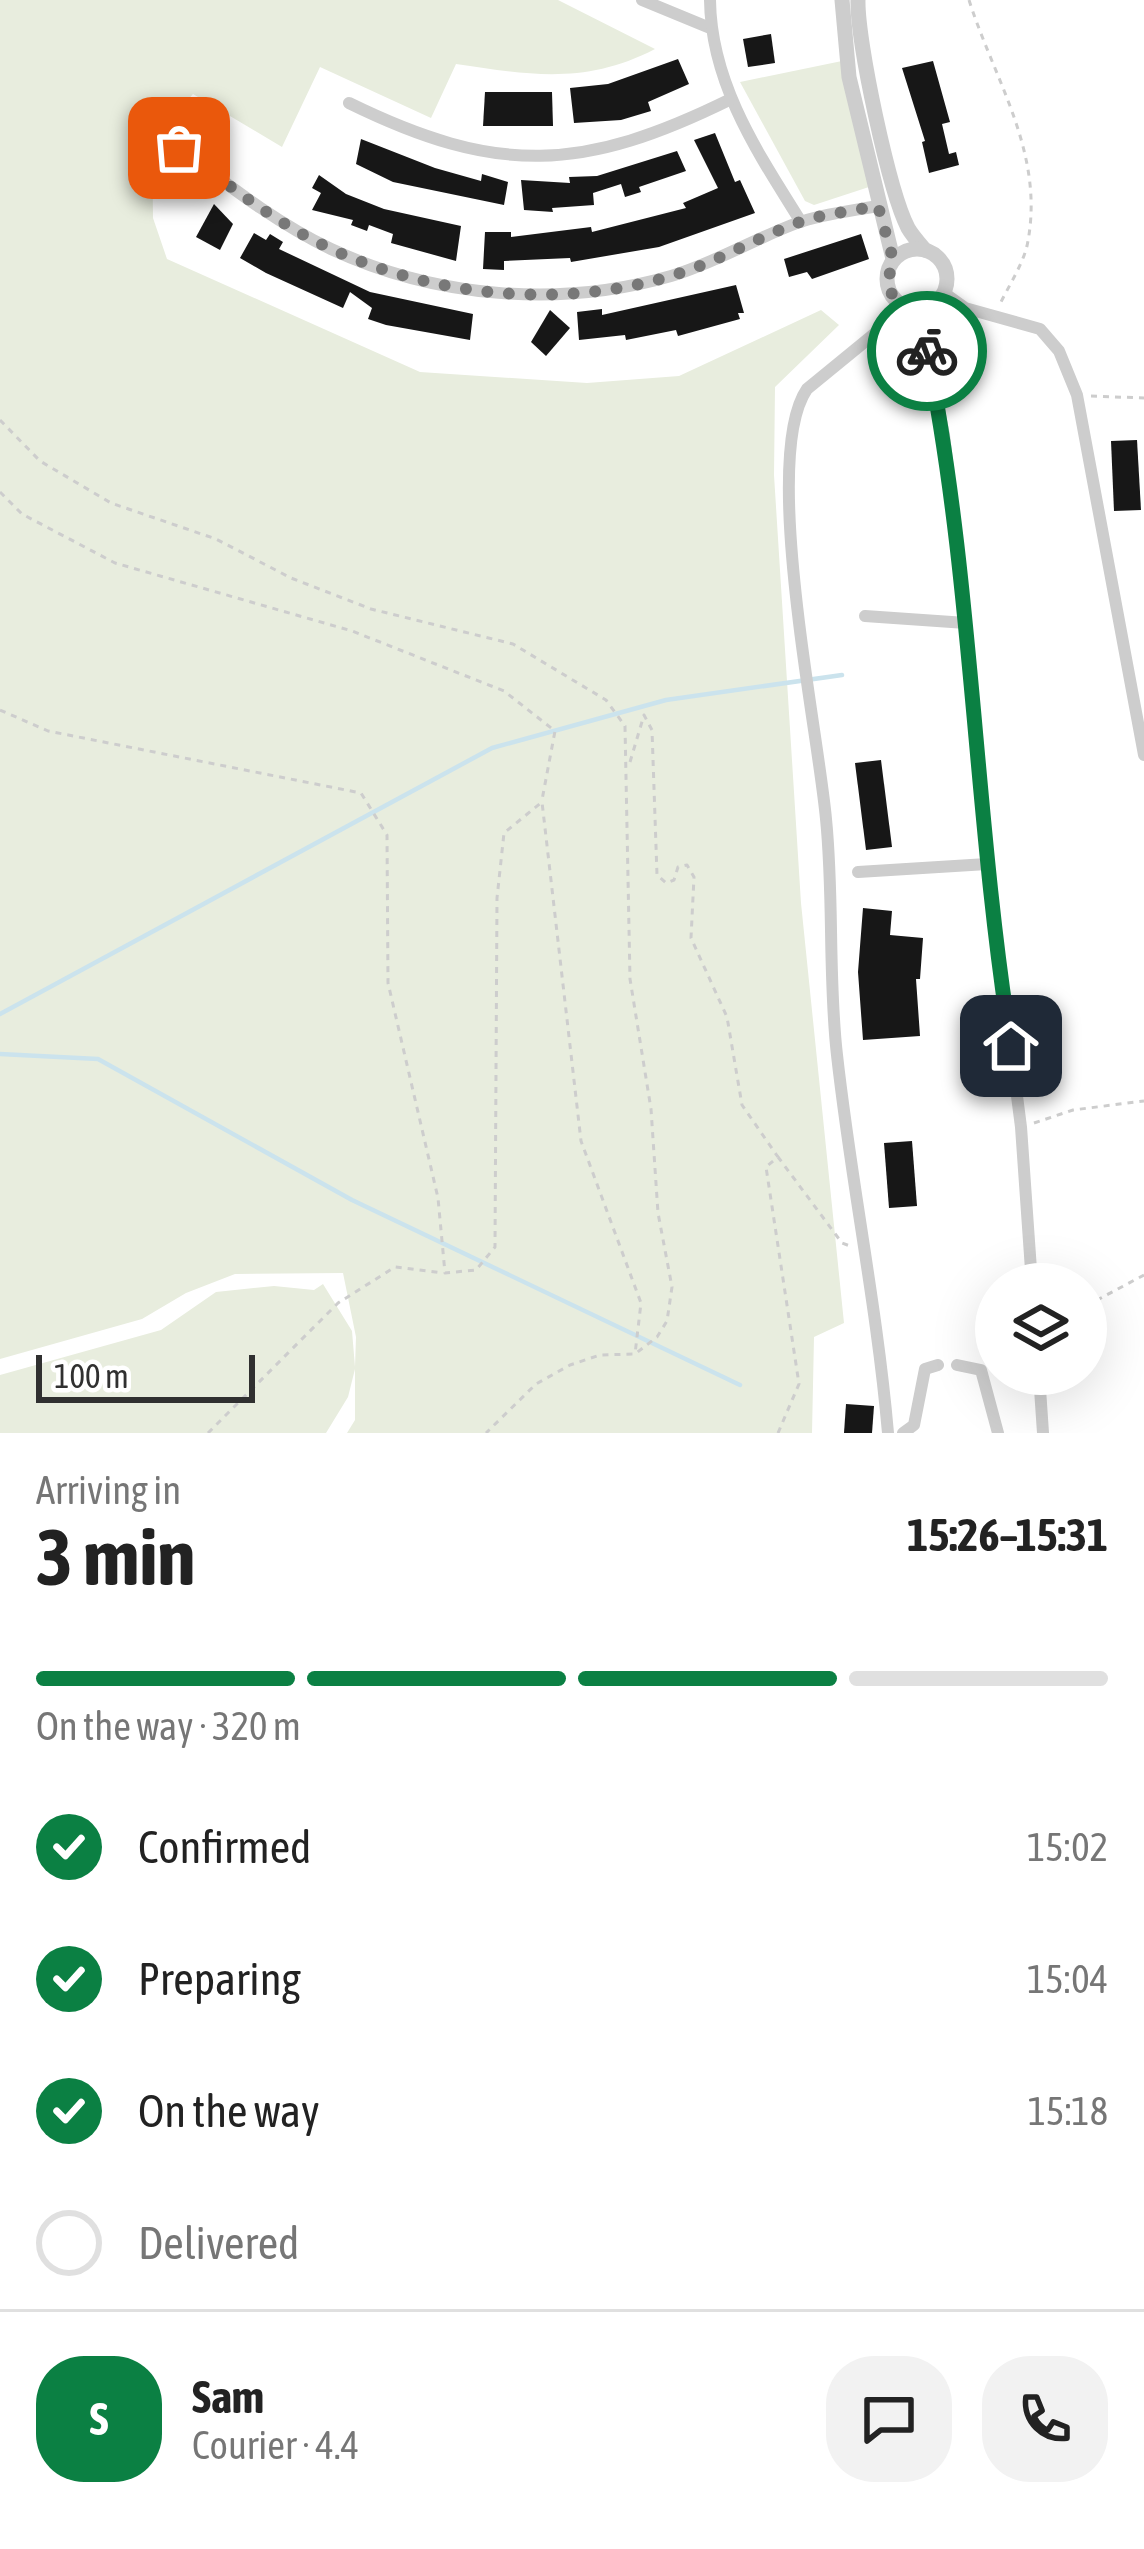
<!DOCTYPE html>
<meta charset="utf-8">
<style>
:root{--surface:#fff;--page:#f2f2f2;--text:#222;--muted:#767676;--line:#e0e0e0;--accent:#0b8043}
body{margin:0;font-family:"Asap Condensed",sans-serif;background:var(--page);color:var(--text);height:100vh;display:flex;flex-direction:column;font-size:45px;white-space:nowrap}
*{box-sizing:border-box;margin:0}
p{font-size:39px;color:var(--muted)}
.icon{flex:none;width:66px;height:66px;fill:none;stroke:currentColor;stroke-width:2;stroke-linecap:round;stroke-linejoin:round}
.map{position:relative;height:1433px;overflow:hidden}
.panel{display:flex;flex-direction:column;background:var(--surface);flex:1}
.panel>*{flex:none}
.tools{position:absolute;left:975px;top:1263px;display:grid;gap:24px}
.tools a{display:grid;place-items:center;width:132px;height:132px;border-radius:50%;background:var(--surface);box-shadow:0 12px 48px #0002;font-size:60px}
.scale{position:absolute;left:36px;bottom:30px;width:219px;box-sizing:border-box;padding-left:12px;border:6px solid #303030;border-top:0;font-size:33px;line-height:42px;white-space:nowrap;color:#303030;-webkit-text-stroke:9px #fff;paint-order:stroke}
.pin{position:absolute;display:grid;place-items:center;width:102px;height:102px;color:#fff;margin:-51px;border-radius:24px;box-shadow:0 6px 18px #0006}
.courier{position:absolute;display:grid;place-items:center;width:120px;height:120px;margin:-60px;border:9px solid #0b8043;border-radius:50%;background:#fff;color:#222;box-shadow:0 3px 15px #0007}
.summary em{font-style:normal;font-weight:700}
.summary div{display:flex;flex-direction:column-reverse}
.summary{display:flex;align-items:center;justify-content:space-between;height:204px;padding:0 36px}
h1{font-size:78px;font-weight:700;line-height:90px}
.bar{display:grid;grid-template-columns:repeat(4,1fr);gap:18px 12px;align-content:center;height:144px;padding:0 36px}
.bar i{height:15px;border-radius:9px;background:var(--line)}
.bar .current{background:var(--accent)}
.bar p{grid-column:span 4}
.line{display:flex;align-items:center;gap:30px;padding:0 36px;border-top:3px solid var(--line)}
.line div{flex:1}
.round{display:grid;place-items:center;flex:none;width:126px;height:126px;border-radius:48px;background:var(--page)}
ol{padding:0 36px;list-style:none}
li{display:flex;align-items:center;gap:36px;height:132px}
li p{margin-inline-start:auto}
li .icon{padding:12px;border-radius:50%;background:var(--accent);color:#fff;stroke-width:4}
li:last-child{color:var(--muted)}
li i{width:66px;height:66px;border:6px solid var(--line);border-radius:50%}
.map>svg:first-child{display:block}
</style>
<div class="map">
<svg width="1144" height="1433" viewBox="0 0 1144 1433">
<rect width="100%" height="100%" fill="#fff"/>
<!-- green -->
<g fill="#e8edde">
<path d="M 0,0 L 558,0 L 655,49 C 586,85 529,75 456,64 L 431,118 L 320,67 L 282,147 L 193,94 L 152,140 L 153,218 L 167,259 L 420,372 L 587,383 L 679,376 L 821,310 L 839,325 L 775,387 L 774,475 L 801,903 L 844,1323 L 814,1337 L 812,1433 L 347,1433 L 355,1420 L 355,1369 L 348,1397 L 326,1433 L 0,1433 L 0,1375 L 161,1330 L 216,1292 L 274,1286 L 314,1290 L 323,1284 L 352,1331 L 355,1367 L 356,1337 L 343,1273 L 235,1274 L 186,1293 L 142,1319 L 0,1359 Z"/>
<path d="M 842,61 L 869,187 L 814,205 L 805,201 L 740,82 Z"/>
</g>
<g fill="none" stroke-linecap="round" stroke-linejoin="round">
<!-- stream -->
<g stroke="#cbe3ed" stroke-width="4.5">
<path d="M 0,1014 L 492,748 L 666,700 L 842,675"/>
<path d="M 0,1054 L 98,1059 L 352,1200 L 740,1385"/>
</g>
</g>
<!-- building -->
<g fill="#171717">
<path d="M 771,34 L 775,63 L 748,67 L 743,39 Z"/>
<path d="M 678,59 L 689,84 L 648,102 L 651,111 L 621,120 L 574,123 L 570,88 L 608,84 Z"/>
<path d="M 933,61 L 950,122 L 942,124 L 949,154 L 956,152 L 959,165 L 929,173 L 922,142 L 925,141 L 902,68 Z"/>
<path d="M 485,92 L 552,92 L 553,126 L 483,126 Z"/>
<path d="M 715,133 L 735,182 L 740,180 L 755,213 L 659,247 L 571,262 L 570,258 L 504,261 L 504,270 L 483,269 L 485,232 L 511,232 L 511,237 L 591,227 L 592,232 L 686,208 L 683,203 L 718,188 L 694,140 Z"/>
<path d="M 361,139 L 435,168 L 481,181 L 482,174 L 508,182 L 504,205 L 393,182 L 356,164 Z"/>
<path d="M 677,151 L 686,171 L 639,187 L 641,192 L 625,197 L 621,184 L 593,193 L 594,205 L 552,208 L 553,212 L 524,210 L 521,180 L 570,183 L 569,177 L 597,176 Z"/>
<path d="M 319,175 L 346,194 L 384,209 L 461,226 L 456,261 L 391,243 L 393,234 L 369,225 L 367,231 L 351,225 L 353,220 L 312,210 L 321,193 L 312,188 Z"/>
<path d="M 214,204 L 233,224 L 220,250 L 196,237 Z"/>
<path d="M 254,233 L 266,240 L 270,234 L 283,242 L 279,249 L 370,292 L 473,314 L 470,340 L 386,325 L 368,319 L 372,308 L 350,292 L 343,308 L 266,273 L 240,258 Z"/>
<path d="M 861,234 L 869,259 L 812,279 L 807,272 L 789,277 L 784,259 Z"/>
<path d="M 736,285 L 744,313 L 738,313 L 740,319 L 678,336 L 676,330 L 626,340 L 625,335 L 579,340 L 577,312 L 602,309 L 602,315 Z"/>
<path d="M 550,310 L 570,328 L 546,356 L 531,342 Z"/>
<path d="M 1137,440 L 1141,510 L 1114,511 L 1111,441 Z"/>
<path d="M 881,760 L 892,847 L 866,850 L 855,763 Z"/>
<path d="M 863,908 L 892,911 L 890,935 L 923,938 L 920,979 L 916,979 L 920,1036 L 863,1040 L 858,972 Z"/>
<path d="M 912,1141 L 917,1206 L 889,1208 L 884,1143 Z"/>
<path d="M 846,1404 L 874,1406 L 872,1433 L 844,1433 Z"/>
</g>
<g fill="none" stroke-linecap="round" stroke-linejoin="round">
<!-- path -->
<g stroke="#cdcdcd" stroke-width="3" stroke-dasharray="6 6" stroke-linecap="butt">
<path d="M 969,0 C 995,82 1046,155 1027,246 C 1022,266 1008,287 999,306"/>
<path d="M 1091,396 L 1144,398"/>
<path d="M 0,420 L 40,461 L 111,503 L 216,539 L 291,578 L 371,609 L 513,644 L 606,700 L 625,726 L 630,979 L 651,1109 L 658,1213 L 672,1287 L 667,1321 L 657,1337 L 635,1354 L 600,1355 L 570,1365 L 536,1384 L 486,1433"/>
<path d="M 0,492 L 22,514 L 115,563 L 352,631 L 504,691 L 555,731 L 542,800"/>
<path d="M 0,710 L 48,731 L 361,793 L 387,835 L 388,983 L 438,1198 L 445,1273 L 476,1270 L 495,1247 L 497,898 L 504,833 L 542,802 L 581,1141 L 641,1303 L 635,1354"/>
<path d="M 630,762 L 644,715 L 652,730 L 657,875 L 666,883 L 674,880 L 678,867 L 687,865 L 694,877 L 691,938 L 727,1017 L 742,1105 L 778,1157"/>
<path d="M 1034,1123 L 1073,1110 L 1144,1101"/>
<path d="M 1086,1306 L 1144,1275"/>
<path d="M 208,1433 L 338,1303 L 395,1267 L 443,1273"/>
<path d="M 778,1433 L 799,1384 L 766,1167 L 778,1157 L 842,1243 L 850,1246"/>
</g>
<!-- minor -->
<g stroke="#cdcdcd" stroke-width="12">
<path d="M 642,0 L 710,28"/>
<path d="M 710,0 C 711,84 758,153 801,222"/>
<path d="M 349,103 C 498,176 583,172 731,99"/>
<path d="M 179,148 C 227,184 276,223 331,249 C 436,298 560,308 671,276 C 715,263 754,239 797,223 C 822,214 851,211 878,206"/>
<path d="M 944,293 L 965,308 L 1040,329 L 1059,351 L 1077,395 L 1144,755"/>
<path d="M 919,310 L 944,435 L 966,623 L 987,864 L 1021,1127 L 1032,1284"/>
<path d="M 865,616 L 966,623"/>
<path d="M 858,872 L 987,864"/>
<path d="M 957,1365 L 981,1370 L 998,1433"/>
<path d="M 1039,1374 L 1043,1433"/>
<path d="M 888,1433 C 877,1306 851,1182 837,1055 C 828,977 834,898 826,819 C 818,729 760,457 807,389 L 906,308"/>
<path d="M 903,1433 L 914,1425 L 925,1369 L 938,1365"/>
</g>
<!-- tertiary -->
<g stroke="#cdcdcd" stroke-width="15">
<path d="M 842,0 L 849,77 L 893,259"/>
<path d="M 858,0 C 857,41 889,191 908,228 C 912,235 919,243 925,250"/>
<circle cx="917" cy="279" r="30"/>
</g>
</g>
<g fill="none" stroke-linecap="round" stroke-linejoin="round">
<!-- done -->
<path stroke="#787878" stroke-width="12" stroke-dasharray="0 21.6" d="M 179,148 C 227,184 276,223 331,249 C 436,297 560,309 671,276 C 715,263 754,239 797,223 C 822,214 852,211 878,206 L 893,259 L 887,286 L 897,302 L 919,310 L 927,351"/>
<!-- route -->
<path stroke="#0b8043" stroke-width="15" d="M 927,351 C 973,580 974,815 1011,1046"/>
</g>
</svg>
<div class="tools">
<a><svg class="icon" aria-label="layers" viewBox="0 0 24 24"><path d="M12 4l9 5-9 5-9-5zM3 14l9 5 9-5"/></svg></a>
</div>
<div class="scale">100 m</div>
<div class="pin" style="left:179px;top:148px;background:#ea580c"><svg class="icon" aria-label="bag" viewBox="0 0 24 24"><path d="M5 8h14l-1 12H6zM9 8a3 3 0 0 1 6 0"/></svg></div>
<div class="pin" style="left:1011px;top:1046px;background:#1f2937"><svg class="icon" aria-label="home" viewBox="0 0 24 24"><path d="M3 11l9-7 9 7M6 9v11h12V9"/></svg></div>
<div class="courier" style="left:927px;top:351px"><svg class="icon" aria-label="bike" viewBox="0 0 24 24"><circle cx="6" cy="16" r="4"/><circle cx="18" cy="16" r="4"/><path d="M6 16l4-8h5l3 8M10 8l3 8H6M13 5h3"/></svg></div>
</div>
<section class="panel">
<div class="summary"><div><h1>3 min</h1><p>Arriving in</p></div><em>15:26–15:31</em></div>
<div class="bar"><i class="current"></i><i class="current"></i><i class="current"></i><i></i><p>On the way · 320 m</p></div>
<ol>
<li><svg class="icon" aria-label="check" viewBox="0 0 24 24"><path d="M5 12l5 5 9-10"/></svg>Confirmed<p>15:02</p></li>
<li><svg class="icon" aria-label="check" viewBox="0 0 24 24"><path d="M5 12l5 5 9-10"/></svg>Preparing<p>15:04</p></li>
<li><svg class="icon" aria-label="check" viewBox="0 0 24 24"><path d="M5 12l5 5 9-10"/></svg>On the way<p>15:18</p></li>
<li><i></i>Delivered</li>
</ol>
<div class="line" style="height:216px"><b class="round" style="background:var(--accent);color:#fff">S</b><div><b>Sam</b><p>Courier · 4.4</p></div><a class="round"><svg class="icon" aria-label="chat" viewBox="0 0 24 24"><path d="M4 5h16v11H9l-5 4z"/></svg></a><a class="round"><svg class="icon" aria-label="phone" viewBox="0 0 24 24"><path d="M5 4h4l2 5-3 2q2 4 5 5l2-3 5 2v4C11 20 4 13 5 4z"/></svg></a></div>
</section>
